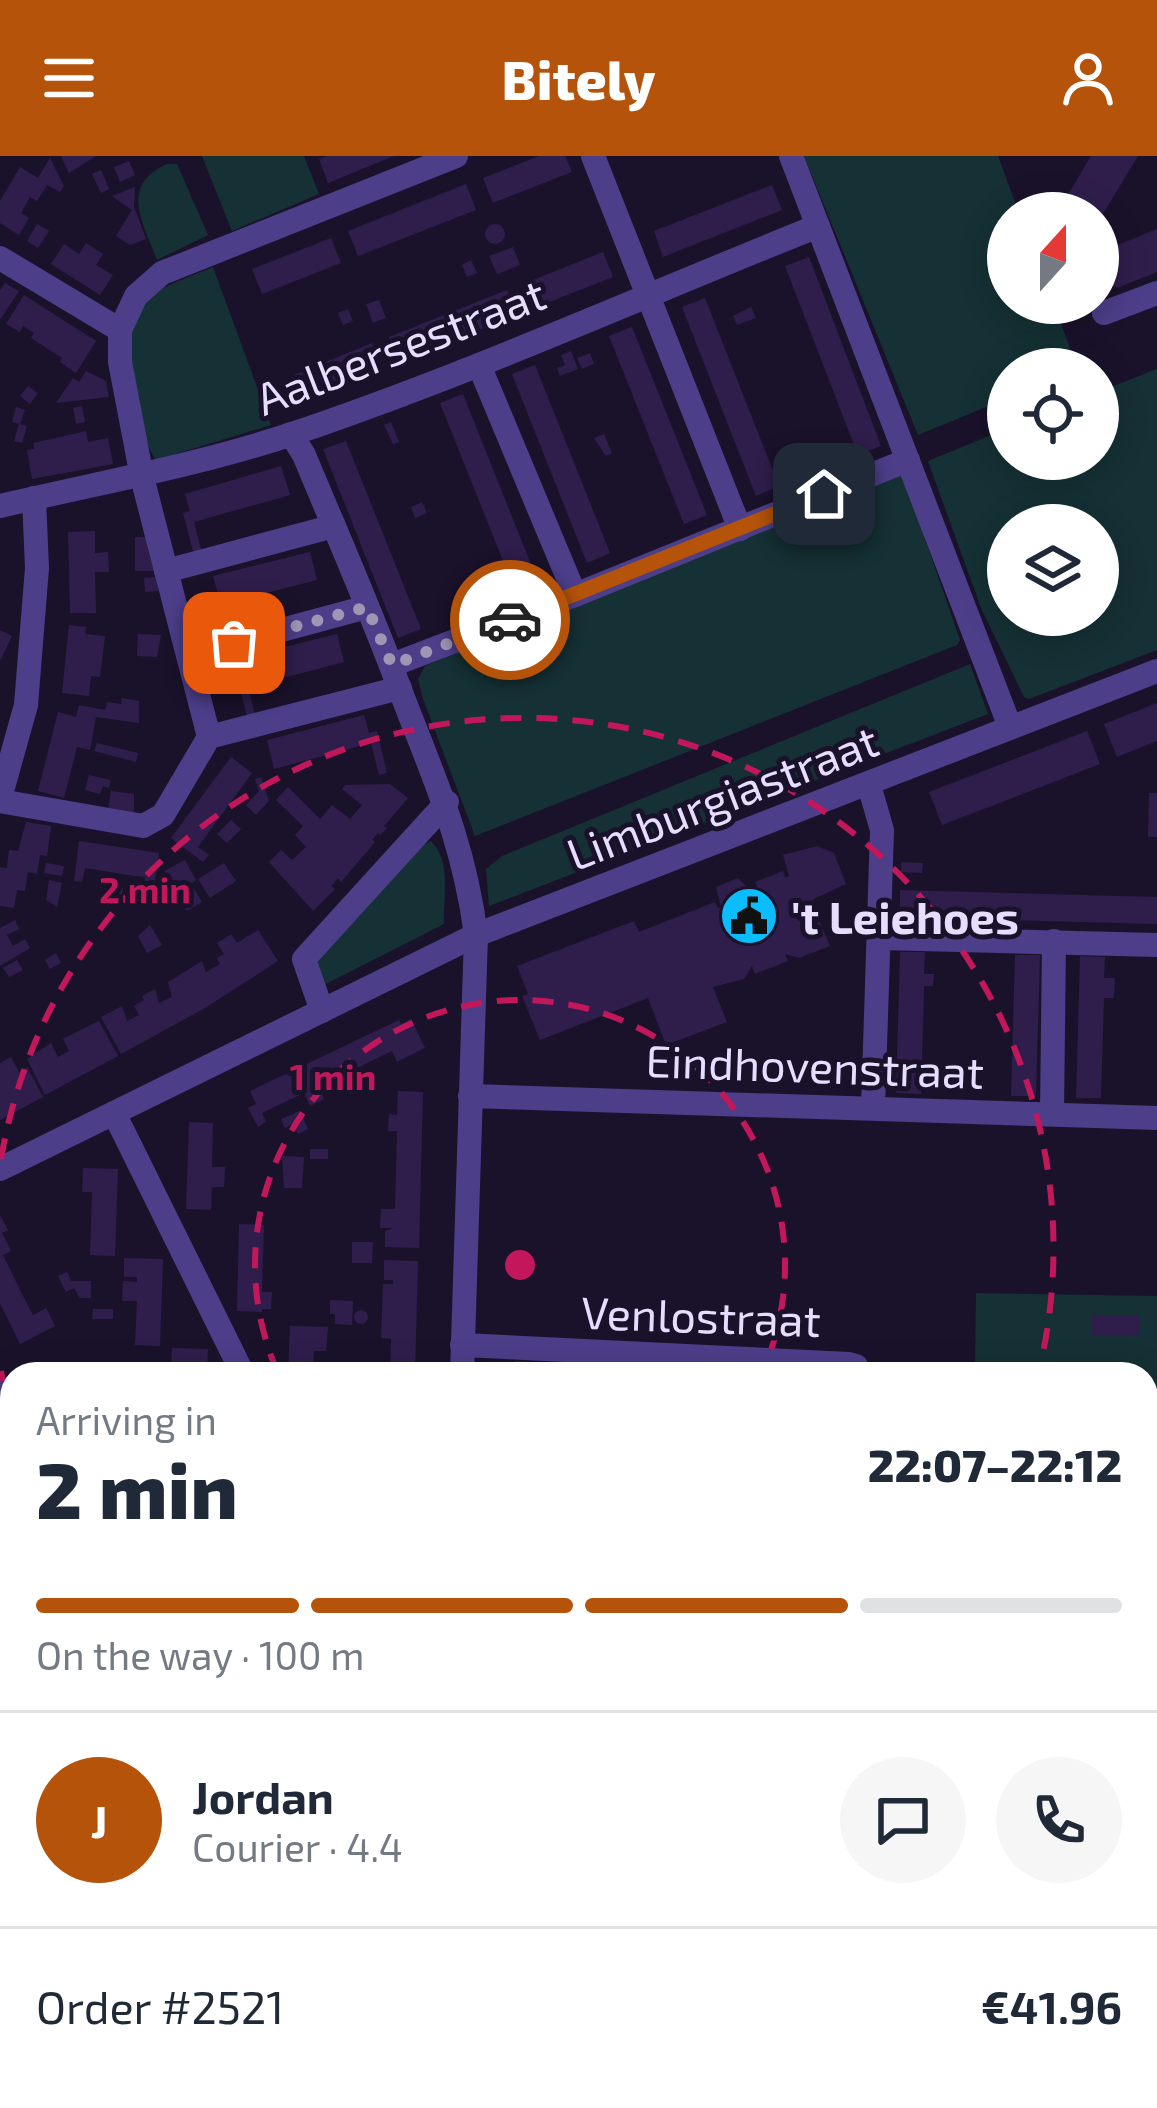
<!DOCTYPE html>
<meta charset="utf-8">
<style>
:root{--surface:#fff;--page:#f6f6f7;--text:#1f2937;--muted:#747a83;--line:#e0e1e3;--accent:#b45309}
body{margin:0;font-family:"Exo 2",sans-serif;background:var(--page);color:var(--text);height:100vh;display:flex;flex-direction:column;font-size:45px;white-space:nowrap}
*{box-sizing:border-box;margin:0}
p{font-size:39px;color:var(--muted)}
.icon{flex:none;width:66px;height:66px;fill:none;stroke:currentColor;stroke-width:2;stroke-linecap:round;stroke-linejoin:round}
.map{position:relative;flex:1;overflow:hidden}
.side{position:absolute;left:0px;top:1206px;width:1158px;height:747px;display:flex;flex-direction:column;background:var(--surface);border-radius:36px 36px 0 0;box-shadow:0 6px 30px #0003}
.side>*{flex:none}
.needle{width:78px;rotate:21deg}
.tools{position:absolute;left:987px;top:36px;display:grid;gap:24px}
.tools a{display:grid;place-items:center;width:132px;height:132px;border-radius:50%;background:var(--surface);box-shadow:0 6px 30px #0003;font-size:60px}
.pin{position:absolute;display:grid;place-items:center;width:102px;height:102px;color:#fff;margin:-51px;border-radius:24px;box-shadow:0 6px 18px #0006}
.courier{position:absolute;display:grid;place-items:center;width:120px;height:120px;margin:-60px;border:9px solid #b45309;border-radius:50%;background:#fff;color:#222;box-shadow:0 3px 15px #0007}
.head em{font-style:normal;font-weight:800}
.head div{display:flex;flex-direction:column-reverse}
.head{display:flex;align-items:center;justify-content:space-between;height:204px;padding:0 36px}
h1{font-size:78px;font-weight:800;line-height:90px}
.bar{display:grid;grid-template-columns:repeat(4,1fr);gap:18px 12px;align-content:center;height:144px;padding:0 36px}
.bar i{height:15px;border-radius:9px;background:var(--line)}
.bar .current{background:var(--accent)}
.bar p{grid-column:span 4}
.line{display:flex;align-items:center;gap:30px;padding:0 36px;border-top:3px solid var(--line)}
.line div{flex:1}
.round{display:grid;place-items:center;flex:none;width:126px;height:126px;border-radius:63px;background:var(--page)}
header{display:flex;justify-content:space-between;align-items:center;height:156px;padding:0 36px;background:var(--accent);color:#fff;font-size:54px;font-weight:800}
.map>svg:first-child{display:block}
</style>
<header><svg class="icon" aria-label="menu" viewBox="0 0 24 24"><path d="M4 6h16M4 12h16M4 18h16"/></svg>Bitely<svg class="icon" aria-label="person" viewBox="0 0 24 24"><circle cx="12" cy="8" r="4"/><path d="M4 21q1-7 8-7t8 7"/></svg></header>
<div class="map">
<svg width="1157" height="1952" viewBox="0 0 1157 1952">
<rect width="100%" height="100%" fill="#1a122b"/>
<!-- green -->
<g fill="#153135" fill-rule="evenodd">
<path d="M 202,0 L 304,0 L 319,38 L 232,75 Z"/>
<path d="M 804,0 L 998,0 L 1019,57 L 1008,57 L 1008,147 L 1053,147 L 1078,213 L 1008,213 L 1008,242 L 918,279 Z"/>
<path d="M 167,8 L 177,8 L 208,79 L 157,104 C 143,67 119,29 167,8 Z"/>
<path d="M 213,111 L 271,269 L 156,304 C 138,280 120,188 134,159 C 147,133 188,122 213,111 Z"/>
<path d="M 1157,213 L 1157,494 L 1029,543 L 1024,541 L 981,452 L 928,305 L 1008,272 L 1008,303 L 1098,303 L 1098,236 ZM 1098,369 L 1098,459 L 1008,459 L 1008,369 Z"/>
<path d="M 898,316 L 903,319 L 960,484 L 957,489 L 475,680 L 423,543 L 418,523 L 425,510 Z"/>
<path d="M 970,508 L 988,558 L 489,750 L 486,713 L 502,700 Z"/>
<path d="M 431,685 C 452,707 443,740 444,768 L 322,830 L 316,802 L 420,690 Z"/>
<path d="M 976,1137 L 1157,1140 L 1157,1298 L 1146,1298 L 1146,1218 L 975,1218 Z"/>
</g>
<!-- building -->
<g fill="#2f1e4c">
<path d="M 61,0 L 96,0 L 69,17 Z"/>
<path d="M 327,0 L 394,0 L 328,27 L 319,3 Z"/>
<path d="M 539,0 L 565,0 L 572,16 L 493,47 L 483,22 Z"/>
<path d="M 1091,0 L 1138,0 L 1098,66 L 1098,57 L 1057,57 Z"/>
<path d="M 50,2 L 64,30 L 60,36 L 47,29 L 37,45 L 30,41 L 21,57 L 29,62 L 19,79 L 0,67 L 0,45 L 20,11 L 38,22 Z"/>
<path d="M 129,5 L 135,19 L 120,26 L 114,11 Z"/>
<path d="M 101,14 L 109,33 L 101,37 L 92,18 Z"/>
<path d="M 466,28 L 476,54 L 358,100 L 348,75 Z"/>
<path d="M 772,29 L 782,54 L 663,101 L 654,75 Z"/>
<path d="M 135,31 L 134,51 L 146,83 L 130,89 L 116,80 L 132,54 L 112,40 Z"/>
<circle cx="495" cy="78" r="10"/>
<path d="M 37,68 L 49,75 L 38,92 L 27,85 Z"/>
<path d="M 1157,73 L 1157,116 L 1117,132 L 1098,121 L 1098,97 Z"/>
<path d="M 331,82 L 341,107 L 262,138 L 252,113 Z"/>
<path d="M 86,87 L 103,98 L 96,109 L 113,119 L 100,139 L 51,108 L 64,88 L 79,98 Z"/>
<path d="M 513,91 L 520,109 L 497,118 L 489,100 Z"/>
<path d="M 603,96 L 613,121 L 534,152 L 523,128 Z"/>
<path d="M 809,101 L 881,290 L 858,299 L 785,110 Z"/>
<path d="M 471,104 L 477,117 L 467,121 L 462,109 Z"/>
<path d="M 5,127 L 19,135 L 0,164 L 0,134 Z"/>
<path d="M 507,134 L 516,159 L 399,206 L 389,181 Z"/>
<path d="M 24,139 L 96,185 L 76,217 L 60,206 L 62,202 L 31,182 L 34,177 L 23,170 L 20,176 L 6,168 Z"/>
<path d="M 705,142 L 779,330 L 756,340 L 682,151 Z"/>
<path d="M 379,144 L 386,162 L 373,167 L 366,148 Z"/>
<path d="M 751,151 L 756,162 L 737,169 L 733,160 Z"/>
<path d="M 348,153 L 353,165 L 343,169 L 338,157 Z"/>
<path d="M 632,171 L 707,359 L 684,368 L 609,180 Z"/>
<path d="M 372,187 L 382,212 L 304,244 L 294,219 Z"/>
<path d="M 571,195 L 578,213 L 560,220 L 557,212 L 565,209 L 561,199 Z"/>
<path d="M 590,197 L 594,208 L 582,213 L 577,202 Z"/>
<path d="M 535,209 L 610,397 L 587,407 L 512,218 Z"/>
<path d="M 86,215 L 106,225 L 109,241 L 56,247 L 73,222 L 79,226 Z"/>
<path d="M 28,230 L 38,237 L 30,248 L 20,240 Z"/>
<path d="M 463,238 L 538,426 L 515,435 L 440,247 Z"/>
<path d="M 82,250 L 85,266 L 76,268 L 73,252 Z"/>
<path d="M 16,251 L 25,254 L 20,268 L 27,270 L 22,287 L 14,285 L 19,268 L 12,266 Z"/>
<path d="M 391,266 L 399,286 L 393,288 L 384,269 Z"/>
<path d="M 86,275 L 88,286 L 108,282 L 113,308 L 32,323 L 27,294 L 34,293 L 34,287 Z"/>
<path d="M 604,278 L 612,297 L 606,300 L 594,282 Z"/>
<path d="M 346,285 L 421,473 L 398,482 L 323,293 Z"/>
<path d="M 825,291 L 832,309 L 822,314 L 814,295 Z"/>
<path d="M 281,310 L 290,339 L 194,366 L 202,397 L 194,399 L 183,357 L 190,355 L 185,338 Z"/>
<path d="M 422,346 L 427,357 L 415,362 L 411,351 Z"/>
<path d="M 95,375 L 95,397 L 108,396 L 109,416 L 95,416 L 96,457 L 70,457 L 68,376 Z"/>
<path d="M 135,381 L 149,381 L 158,415 L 135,415 Z"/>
<path d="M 310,396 L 317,424 L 220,449 L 228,480 L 220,482 L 210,440 L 218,438 L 213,420 Z"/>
<path d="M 158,421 L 158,435 L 145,436 L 144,422 Z"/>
<path d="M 69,469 L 86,471 L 85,478 L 105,480 L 100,521 L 91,520 L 89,540 L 62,537 Z"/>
<path d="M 0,474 L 12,480 L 0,505 Z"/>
<path d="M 138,478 L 161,479 L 157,501 L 137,500 Z"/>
<path d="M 337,478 L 344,506 L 248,531 L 256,562 L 248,564 L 237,522 L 245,520 L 240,502 Z"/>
<path d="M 122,542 L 139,545 L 139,567 L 96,561 L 90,594 L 77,591 L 64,642 L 38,635 L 58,556 L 76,561 L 79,549 L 105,554 L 107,546 L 121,548 Z"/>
<path d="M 1157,547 L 1157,585 L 1117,601 L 1104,568 Z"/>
<path d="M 364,559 L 369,577 L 377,575 L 387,617 L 379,619 L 371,587 L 274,613 L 267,584 Z"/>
<path d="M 1087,575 L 1100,608 L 942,669 L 929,636 Z"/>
<path d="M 97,587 L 138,597 L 136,606 L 94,595 Z"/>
<path d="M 231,601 L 252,617 L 198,691 L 209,699 L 203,706 L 171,682 Z"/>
<path d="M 89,619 L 111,624 L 109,632 L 103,630 L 100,638 L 85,634 Z"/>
<path d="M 261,621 L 269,645 L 256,659 L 246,649 L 259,635 L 255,623 Z"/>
<path d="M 390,628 L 408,642 L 384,670 L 387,672 L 380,679 L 378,677 L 372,684 L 375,686 L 341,726 L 338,722 L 331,730 L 335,733 L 313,755 L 269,706 L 281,694 L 292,704 L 306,691 L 295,679 L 303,670 L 276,644 L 288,631 L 320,663 L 332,649 L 350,663 L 362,649 L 342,633 L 345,629 Z"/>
<path d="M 111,635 L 134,638 L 134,658 L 108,654 Z"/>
<path d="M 1149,637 L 1157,637 L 1157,681 L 1148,681 Z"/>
<path d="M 231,664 L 241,673 L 227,687 L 217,678 Z"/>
<path d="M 26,666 L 51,670 L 47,700 L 40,699 L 37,718 L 28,716 L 25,735 L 17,734 L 14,752 L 0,750 L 0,711 L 7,712 L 9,694 L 18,695 Z"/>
<path d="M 79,685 L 159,697 L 153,737 L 143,735 L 145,721 L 135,720 L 85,712 L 82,726 L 74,725 Z"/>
<path d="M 817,690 L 834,697 L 846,728 L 814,743 L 809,754 L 815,768 L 820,766 L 830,790 L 799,802 L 785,798 L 788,805 L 755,818 L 752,810 L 744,823 L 713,831 L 727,866 L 666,889 L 648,842 L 540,884 L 522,840 L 528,838 L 517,810 L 634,765 L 639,776 L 715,746 L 718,752 L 721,751 L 716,731 L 738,722 L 749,733 L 757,730 L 755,726 L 783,715 L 785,722 L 789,720 L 783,699 Z"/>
<path d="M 185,704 L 196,724 L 176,739 L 164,715 Z"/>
<path d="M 901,706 L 923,707 L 922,717 L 901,716 Z"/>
<path d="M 46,707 L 64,710 L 62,720 L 44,717 Z"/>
<path d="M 224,707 L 236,725 L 210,742 L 198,723 Z"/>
<path d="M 49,724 L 62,727 L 57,751 L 46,744 Z"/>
<path d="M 105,729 L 123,732 L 121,746 L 103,743 Z"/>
<path d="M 192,729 L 202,746 L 187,755 L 178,741 Z"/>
<path d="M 900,734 L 1157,741 L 1157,768 L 900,761 Z"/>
<path d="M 15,764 L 19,773 L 7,779 L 13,790 L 25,783 L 30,792 L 0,810 L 0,772 Z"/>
<path d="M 150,769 L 162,789 L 147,797 L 138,780 Z"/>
<path d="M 258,774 L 278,805 L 205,852 L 121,898 L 101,861 L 122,850 L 127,865 L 139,859 L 134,850 L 144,844 L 142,840 L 155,833 L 159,847 L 172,841 L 168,826 L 202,805 L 206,816 L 220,808 L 217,802 L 224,798 L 217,787 L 231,778 L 237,787 Z"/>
<path d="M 900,796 L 925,796 L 924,818 L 934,818 L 933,830 L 924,830 L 921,938 L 896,937 Z"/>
<path d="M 56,797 L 61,807 L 50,813 L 45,804 Z"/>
<path d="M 1015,799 L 1040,799 L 1036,940 L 1011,940 Z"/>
<path d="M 1080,800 L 1105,801 L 1104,822 L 1115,822 L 1114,842 L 1104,842 L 1101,942 L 1076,942 Z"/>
<path d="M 17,804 L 23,814 L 9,821 L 3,812 Z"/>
<path d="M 411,863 L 425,892 L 397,906 L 392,895 L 318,931 L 324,943 L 310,950 L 304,937 L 262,957 L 266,966 L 258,971 L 248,952 L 256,948 L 250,935 L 399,864 L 401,868 Z"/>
<path d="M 99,865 L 118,900 L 45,939 L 27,903 L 51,887 L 58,901 L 69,895 L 63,883 Z"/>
<path d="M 11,901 L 19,916 L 27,911 L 43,941 L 0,964 L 0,907 Z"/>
<path d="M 398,935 L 423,936 L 419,1092 L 385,1091 L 385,1075 L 394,1072 L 380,1072 L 381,1053 L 395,1053 L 397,975 L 388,975 L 389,958 L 397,959 Z"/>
<path d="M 300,955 L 308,973 L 298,978 L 293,968 L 285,972 L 281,963 Z"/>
<path d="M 189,966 L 213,967 L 212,1011 L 225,1011 L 224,1031 L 212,1031 L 211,1054 L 186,1053 Z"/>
<rect x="310" y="993" width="18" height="10"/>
<path d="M 282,1000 L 304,1001 L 302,1032 L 284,1032 Z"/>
<path d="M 83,1012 L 118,1013 L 115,1100 L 90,1099 L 92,1036 L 82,1036 Z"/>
<path d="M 0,1059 L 8,1074 L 2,1077 L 11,1095 L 3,1099 L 22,1138 L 33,1159 L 46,1152 L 55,1170 L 20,1188 L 0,1147 Z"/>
<path d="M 239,1068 L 264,1069 L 262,1136 L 272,1136 L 271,1153 L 262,1153 L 262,1156 L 237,1155 Z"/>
<path d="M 352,1086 L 373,1086 L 372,1107 L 352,1107 Z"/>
<path d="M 124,1102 L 163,1103 L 160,1190 L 135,1189 L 137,1145 L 122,1145 L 123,1125 L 137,1126 L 137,1121 L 124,1121 Z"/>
<path d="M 384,1104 L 418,1105 L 415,1218 L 390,1218 L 391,1183 L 381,1182 L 383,1128 L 393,1128 L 393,1124 L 384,1124 Z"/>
<path d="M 67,1116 L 71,1125 L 91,1125 L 91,1142 L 80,1142 L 74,1132 L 66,1136 L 58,1120 Z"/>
<path d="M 330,1144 L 353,1145 L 352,1169 L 335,1168 L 335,1158 L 330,1158 Z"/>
<path d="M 93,1153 L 113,1153 L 113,1163 L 92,1163 Z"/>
<circle cx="361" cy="1161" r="7"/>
<path d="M 1092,1159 L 1140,1159 L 1140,1180 L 1091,1179 Z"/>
<path d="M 290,1170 L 328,1171 L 326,1195 L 314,1195 L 313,1218 L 288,1218 Z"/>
<path d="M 172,1192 L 208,1193 L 207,1218 L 182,1218 L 182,1213 L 171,1213 Z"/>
<path d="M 515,1205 L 535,1206 L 535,1218 L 515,1218 Z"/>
<path d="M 58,1207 L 63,1218 L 37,1218 Z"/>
<path d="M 1146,1328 L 1157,1328 L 1157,1369 L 1146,1368 Z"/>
<path d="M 12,1410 L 12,1438 L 0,1444 L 0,1416 Z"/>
<path d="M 1146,1431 L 1157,1431 L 1157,1451 L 1146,1450 Z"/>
<path d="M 12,1492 L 12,1533 L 6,1522 L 0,1525 L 0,1498 Z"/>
<path d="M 8,1595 L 12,1603 L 12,1621 L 1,1599 Z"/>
<path d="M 12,1633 L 12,1661 L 6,1664 L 0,1652 L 0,1639 Z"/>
<path d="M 1146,1715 L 1157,1715 L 1154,1756 L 1146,1756 Z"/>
<path d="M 12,1725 L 12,1750 L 0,1752 L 0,1726 Z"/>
<path d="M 9,1903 L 12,1941 L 268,1941 L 270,1952 L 0,1951 L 0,1922 L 6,1923 Z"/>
<path d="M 282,1941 L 387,1941 L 394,1942 L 394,1952 L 282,1952 Z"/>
<path d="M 486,1941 L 513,1941 L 512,1952 L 486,1952 Z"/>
<path d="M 575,1941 L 606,1941 L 604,1952 L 576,1952 Z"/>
<path d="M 1045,1941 L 1074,1941 L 1074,1952 L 1045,1948 Z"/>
</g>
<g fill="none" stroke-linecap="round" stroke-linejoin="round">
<!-- minor -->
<g stroke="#4d3e8a" stroke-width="24">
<path d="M 593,0 L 740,373"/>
<path d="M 791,0 L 1010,571"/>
<path d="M 0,102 L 120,174"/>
<path d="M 1104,157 L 1157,137"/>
<path d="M 479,209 L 575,439"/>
<path d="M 291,278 L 304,299 C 336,376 370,453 399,531 C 433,621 463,681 476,779 L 462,1218"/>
<path d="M 0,350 C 98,327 196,310 292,278 C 470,218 643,140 818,70"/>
<path d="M 166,415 L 334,370"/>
<path d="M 189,499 L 367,451"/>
<path d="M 392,509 L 575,439 L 908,304"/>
<path d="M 209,581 L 142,321 L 120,206 L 120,174 L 136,140 L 162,117 L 456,0"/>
<path d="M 869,629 L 882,674 L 873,952"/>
<path d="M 0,642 L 26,549 L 37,412 L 34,342"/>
<path d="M 0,645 L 143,670 L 163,659 L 209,581 L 400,532"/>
<path d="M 881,782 L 1157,789"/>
<path d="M 322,855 L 304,803 L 447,646"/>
<path d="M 470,940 L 1157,962"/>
<path d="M 114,957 L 243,1218"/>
<path d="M 1052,958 L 1054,785"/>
<path d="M 0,1013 L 476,779 L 1157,515"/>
<path d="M 462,1189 L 849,1208 L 856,1210 L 858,1218"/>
<path d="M 0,1237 L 12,1261"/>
<path d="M 1146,1309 L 1157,1309"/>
<path d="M 0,1461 L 12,1455"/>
<path d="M 1146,1477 L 1157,1477"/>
<path d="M 0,1677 L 12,1680"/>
<path d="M 1146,1684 L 1157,1685"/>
<path d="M 442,1952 L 443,1941"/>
</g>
</g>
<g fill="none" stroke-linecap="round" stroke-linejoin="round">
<!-- done -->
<path stroke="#9f96b5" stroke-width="12" stroke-dasharray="0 21.6" d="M 234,487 L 367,451 L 392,509 L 510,464"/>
<!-- route -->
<path stroke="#b45309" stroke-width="15" d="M 510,464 L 824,338"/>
</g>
<!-- distance rings -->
<g fill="none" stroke="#c2185b" stroke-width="6" stroke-dasharray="21 15">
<path d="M278 1217A265 265 0 1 1 762 1217"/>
<path d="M12 1260A530 530 0 0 1 1 1215M1 1003A530 530 0 1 1 1039 1215"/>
</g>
<!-- icons -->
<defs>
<symbol id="civic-disc" viewBox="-11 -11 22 22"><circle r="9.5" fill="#0bbdfc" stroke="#1a122b"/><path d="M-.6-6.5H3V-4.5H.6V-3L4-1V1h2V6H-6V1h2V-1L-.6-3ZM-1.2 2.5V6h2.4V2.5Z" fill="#111"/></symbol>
</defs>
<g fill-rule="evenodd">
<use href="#civic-disc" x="716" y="727" width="66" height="66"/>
</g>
<g text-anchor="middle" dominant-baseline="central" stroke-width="10" stroke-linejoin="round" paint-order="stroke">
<!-- street labels -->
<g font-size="45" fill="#e6ddff" stroke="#1a122b">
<text transform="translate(400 189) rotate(-21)">Aalbersestraat</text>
<text transform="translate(722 640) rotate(-21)">Limburgiastraat</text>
<text transform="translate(815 909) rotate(2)">Eindhovenstraat</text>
<text transform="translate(701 1159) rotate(2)">Venlostraat</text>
</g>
<!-- poi labels -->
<g font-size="45" font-weight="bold" fill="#e6ddff" stroke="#1a122b" text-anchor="start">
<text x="791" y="760">'t Leiehoes</text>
</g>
</g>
<circle cx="520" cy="1109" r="18" fill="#c2185b" stroke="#1a122b" stroke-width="6"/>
<g font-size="36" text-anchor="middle" font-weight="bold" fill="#c2185b" stroke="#1a122b" stroke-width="10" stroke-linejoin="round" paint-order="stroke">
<text x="145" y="747">2 min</text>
<text x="333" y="934">1 min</text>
</g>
</svg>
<div class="tools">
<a><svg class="needle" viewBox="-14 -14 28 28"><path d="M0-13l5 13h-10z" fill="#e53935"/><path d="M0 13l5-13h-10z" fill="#747a83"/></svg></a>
<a><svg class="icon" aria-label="locate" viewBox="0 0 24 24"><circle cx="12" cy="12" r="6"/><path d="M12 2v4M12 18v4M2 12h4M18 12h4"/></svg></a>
<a><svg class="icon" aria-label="layers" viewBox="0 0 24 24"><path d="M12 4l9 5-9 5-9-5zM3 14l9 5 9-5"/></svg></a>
</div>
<div class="pin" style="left:234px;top:487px;background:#ea580c"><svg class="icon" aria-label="bag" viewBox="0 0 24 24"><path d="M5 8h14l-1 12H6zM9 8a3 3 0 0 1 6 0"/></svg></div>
<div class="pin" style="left:824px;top:338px;background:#1f2937"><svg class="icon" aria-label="home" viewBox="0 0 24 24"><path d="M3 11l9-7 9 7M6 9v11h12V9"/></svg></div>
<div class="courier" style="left:510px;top:464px"><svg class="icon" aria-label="car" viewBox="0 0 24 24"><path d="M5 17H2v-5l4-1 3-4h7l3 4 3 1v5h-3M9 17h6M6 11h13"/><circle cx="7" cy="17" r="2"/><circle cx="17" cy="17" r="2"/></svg></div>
<section class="side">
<div class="head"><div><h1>2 min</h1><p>Arriving in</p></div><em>22:07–22:12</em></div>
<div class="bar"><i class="current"></i><i class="current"></i><i class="current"></i><i></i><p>On the way · 100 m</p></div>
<div class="line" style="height:216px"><b class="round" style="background:var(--accent);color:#fff">J</b><div><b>Jordan</b><p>Courier · 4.4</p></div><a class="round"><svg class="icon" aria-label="chat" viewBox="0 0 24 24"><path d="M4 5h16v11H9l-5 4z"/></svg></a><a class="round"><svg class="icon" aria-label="phone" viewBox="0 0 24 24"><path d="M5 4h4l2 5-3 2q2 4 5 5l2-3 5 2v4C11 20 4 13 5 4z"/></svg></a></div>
<div class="line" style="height:156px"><div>Order #2521</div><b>€41.96</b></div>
</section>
</div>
